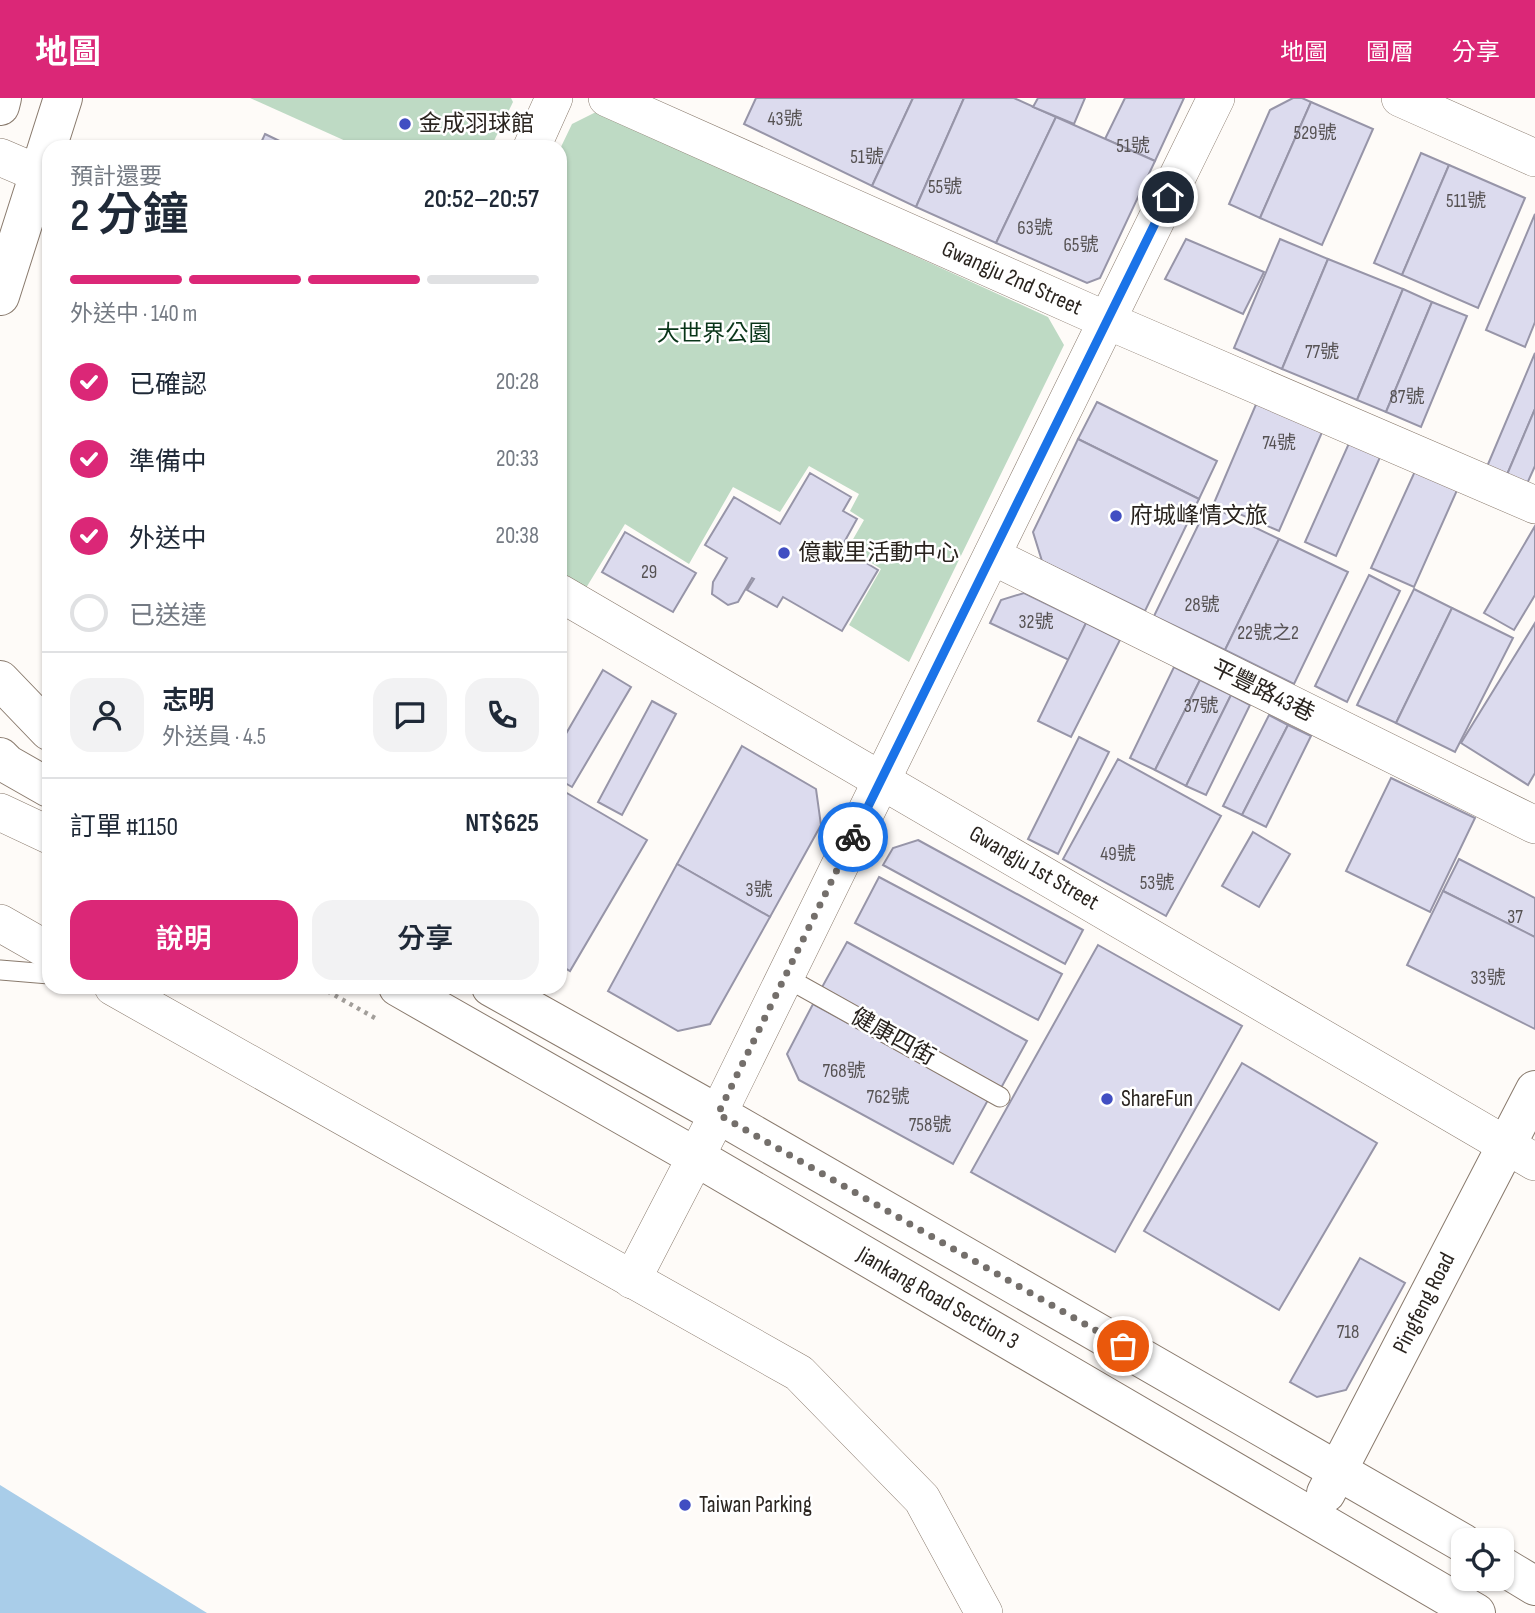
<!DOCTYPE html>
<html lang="zh-TW">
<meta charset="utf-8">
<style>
:root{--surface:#fff;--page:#f2f2f3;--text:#1f2937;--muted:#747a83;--line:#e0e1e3;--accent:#db2777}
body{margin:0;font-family:"Sofia Sans Condensed","Noto Sans TC",sans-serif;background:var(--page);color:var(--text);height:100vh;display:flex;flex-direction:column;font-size:26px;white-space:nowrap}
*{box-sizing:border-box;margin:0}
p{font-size:23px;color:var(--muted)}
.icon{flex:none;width:38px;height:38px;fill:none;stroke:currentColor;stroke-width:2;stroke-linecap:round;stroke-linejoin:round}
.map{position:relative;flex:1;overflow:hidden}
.details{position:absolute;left:42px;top:42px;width:525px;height:854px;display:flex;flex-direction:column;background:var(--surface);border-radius:21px;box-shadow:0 2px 5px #0004}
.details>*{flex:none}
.fabs{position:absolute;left:1451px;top:1430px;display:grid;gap:14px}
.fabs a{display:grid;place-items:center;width:63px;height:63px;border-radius:14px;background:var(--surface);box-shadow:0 2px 5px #0004;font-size:35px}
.pin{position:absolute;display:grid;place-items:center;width:60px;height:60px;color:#fff;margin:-30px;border:4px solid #fff;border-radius:50%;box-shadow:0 2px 7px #0007}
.courier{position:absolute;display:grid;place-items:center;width:70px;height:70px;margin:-35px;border:5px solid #1a73e8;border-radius:50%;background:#fff;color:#222;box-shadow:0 2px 9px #0007}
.headline em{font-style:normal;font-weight:600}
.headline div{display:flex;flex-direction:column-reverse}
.headline{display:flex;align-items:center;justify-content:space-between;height:119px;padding:0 28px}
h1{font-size:46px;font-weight:600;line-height:52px}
.bar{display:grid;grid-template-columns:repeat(4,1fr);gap:10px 7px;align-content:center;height:84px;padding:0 28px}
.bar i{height:9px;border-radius:5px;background:var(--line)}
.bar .active{background:var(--accent)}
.bar p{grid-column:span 4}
.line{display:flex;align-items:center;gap:18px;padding:0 28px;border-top:2px solid var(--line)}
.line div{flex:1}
.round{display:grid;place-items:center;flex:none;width:74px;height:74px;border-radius:21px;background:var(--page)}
ol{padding:0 28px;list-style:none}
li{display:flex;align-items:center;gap:21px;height:77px}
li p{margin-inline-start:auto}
li .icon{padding:7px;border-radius:50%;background:var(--accent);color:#fff;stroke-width:4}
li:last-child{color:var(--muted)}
li i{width:38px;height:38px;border:4px solid var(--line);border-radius:50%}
.action{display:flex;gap:14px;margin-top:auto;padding:14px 28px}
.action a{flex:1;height:80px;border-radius:21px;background:var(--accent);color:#fff;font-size:28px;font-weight:600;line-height:80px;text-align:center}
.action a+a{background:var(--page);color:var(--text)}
header{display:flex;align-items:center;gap:42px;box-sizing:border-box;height:98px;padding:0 35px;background:var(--accent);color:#fff}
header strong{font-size:33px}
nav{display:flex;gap:38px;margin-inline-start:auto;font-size:24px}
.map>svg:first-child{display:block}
</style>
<header>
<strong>地圖</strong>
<nav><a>地圖</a><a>圖層</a><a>分享</a></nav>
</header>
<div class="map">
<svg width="1535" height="1515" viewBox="0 0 1535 1515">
<rect width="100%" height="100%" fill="#fefbf8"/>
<!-- green -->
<g fill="#bedac4">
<path d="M 250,0 L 511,0 L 513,4 L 491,49 L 359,49 Z"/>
<path d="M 598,13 L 1048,219 L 1064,247 L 909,564 L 849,527 L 881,471 L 848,450 L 864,422 L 850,413 L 859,396 L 809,368 L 780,414 L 733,389 L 689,466 L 625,426 L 586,490 L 560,475 L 560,51 L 572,26 Z"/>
</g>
<!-- water -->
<path fill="#a9cde9" d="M 0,1387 L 207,1515 L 0,1515 Z"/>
<!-- building -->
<g fill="#dcdbee" stroke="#9795a8" stroke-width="2">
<path d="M 756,0 L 913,0 L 872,88 L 744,26 Z"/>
<path d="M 913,0 L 964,0 L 916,109 L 872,88 Z"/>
<path d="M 964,0 L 1014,0 L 1056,19 L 996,145 L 916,109 Z"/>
<path d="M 1038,0 L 1085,0 L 1074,26 L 1033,9 Z"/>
<path d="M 1125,0 L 1184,0 L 1155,63 L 1105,41 Z"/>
<path d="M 1293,0 L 1302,0 L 1311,4 L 1260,120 L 1229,106 L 1270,12 Z"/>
<path d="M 1311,4 L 1373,31 L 1322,147 L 1260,120 Z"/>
<path d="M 1056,19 L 1155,63 L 1100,180 L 1087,185 L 996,145 Z"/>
<path d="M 265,36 L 292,49 L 259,49 Z"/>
<path d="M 1421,55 L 1449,67 L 1402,177 L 1374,165 Z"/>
<path d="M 1449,67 L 1525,100 L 1478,210 L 1402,177 Z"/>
<path d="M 1535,116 L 1535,224 L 1525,249 L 1486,232 Z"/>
<path d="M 1186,141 L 1264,174 L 1243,216 L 1165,181 Z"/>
<path d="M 1280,141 L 1328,161 L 1282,271 L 1234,250 Z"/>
<path d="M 1328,161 L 1403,191 L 1357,302 L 1282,271 Z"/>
<path d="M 1403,191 L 1432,204 L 1386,314 L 1357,302 Z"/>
<path d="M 1432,204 L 1467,218 L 1421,329 L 1386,314 Z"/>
<path d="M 1535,255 L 1535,311 L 1506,379 L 1486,371 Z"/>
<path d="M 1097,304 L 1217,363 L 1199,401 L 1078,341 Z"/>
<path d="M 1257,304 L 1323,332 L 1279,433 L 1214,405 Z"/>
<path d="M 1535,311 L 1535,368 L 1526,388 L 1506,379 Z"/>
<path d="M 1078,341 L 1199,401 L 1145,513 L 1042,463 L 1033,434 Z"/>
<path d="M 1350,343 L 1381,357 L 1336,458 L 1305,444 Z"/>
<path d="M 1416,371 L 1458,390 L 1414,489 L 1371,470 Z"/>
<path d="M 810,375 L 851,399 L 843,413 L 857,421 L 841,450 L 878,472 L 842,533 L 783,499 L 777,509 L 747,492 L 754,481 L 752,480 L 738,504 L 728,507 L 712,496 L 713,484 L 727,460 L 705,447 L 734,399 L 780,426 Z"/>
<path d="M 1208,407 L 1279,441 L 1225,552 L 1154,518 Z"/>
<path d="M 1535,428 L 1535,497 L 1514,532 L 1484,515 Z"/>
<path d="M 625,434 L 696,475 L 673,514 L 602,474 Z"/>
<path d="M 1279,441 L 1348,474 L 1294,586 L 1225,552 Z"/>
<path d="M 1369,477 L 1400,493 L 1347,604 L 1315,588 Z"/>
<path d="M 1414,491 L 1452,510 L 1396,625 L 1357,607 Z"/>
<path d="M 1024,495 L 1086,525 L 1069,562 L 990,525 L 1001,502 Z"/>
<path d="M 1452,510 L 1513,540 L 1455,654 L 1396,625 Z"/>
<path d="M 1086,525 L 1120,542 L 1071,639 L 1038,623 Z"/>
<path d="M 1535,525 L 1535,675 L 1528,687 L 1461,645 Z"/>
<path d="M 1174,569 L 1200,582 L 1155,672 L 1130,660 Z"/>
<path d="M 603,572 L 631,589 L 572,689 L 560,682 L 560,646 Z"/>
<path d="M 1200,582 L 1231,597 L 1186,688 L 1155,672 Z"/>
<path d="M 1231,597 L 1250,607 L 1206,697 L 1186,688 Z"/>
<path d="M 652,603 L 676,616 L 622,717 L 598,704 Z"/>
<path d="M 1269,617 L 1288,627 L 1242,717 L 1223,708 Z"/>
<path d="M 1288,627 L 1311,638 L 1266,729 L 1242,717 Z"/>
<path d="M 1079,639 L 1109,654 L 1058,756 L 1028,741 Z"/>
<path d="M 742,648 L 816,691 L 821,727 L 770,819 L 677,766 Z"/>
<path d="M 1118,661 L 1221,718 L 1166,818 L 1063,761 Z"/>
<path d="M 1391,680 L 1475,720 L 1430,814 L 1346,773 Z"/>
<path d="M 560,691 L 647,742 L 570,873 L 560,867 Z"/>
<path d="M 1253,734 L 1290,756 L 1259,809 L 1222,788 Z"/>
<path d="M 918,742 L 1083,832 L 1065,866 L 883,767 L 893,750 Z"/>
<path d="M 1459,761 L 1535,800 L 1535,839 L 1443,793 Z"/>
<path d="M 677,766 L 770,819 L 710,926 L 678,933 L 608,893 Z"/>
<path d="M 879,779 L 1062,876 L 1038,922 L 855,825 Z"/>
<path d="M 1443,793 L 1535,839 L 1535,931 L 1407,867 Z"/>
<path d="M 847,844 L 1027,943 L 1001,990 L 821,891 Z"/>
<path d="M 1098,847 L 1242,928 L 1115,1154 L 971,1074 Z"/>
<path d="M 813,906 L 988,1002 L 953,1066 L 799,982 L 787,956 Z"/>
<path d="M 1242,965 L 1377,1045 L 1279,1212 L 1144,1133 Z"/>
<path d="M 1360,1160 L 1405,1185 L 1346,1292 L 1317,1299 L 1290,1284 Z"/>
</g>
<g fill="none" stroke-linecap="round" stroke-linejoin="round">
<defs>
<g id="service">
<path d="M 0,872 L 49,876"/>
<path d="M 785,879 L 1000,999"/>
</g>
<g id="minor">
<path d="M 607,0 L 1108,223 L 1535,407"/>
<path d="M 1400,0 L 1535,60"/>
<path d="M 532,49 L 554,0"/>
<path d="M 0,59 L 49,80"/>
<path d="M 992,458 L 1535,727"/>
<path d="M 560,495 L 1535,1064"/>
<path d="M 0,714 L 49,737"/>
<path d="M 0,825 L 49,853"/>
<path d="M 113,889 L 799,1275 L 922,1401 L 984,1515"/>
<path d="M 632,1182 L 718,1016 L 1216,0"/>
</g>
<g id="tertiary">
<path d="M 0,8 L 2,0"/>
<path d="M 0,198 L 63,0"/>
<path d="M 0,582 L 49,633"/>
<path d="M 0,659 L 7,666 L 49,690"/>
<path d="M 398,889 L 696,1059 L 1476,1515"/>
<path d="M 491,889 L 718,1016 L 1463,1445"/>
<path d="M 1326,1395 L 1535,992"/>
<path d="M 1502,1468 L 1535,1488"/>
</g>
</defs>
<!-- service casing -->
<use href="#service" stroke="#897a6d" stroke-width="21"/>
<!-- minor casing -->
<use href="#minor" stroke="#897a6d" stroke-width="38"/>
<!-- tertiary casing -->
<use href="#tertiary" stroke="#897a6d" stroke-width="40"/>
<!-- path -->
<path stroke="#a29e9a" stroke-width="4.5" stroke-dasharray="3.5 5" stroke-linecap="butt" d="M 320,889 L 375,920"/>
<!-- service -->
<use href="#service" stroke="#fff" stroke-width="19"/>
<!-- minor -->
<use href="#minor" stroke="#fff" stroke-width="37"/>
<!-- tertiary -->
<use href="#tertiary" stroke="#fff" stroke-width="38"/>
</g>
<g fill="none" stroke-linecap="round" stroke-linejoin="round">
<!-- done -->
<path stroke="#746f6b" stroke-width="7" stroke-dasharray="0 12.6" d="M 853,739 L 718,1016 L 1123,1248"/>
<!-- route -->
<path stroke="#1a73e8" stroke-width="9" d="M 853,739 L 1168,99"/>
</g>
<!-- markers -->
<g fill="#414ec2" stroke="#fff" stroke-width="2.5">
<circle cx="405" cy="26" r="7"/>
<circle cx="1116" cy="418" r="7"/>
<circle cx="784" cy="455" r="7"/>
<circle cx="1107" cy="1001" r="7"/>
<circle cx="685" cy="1407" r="7"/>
</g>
<g text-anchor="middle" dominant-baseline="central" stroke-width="5" stroke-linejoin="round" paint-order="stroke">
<!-- number labels -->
<g font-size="19" fill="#565253">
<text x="785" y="21">43號</text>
<text x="1315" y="35">529號</text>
<text x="1133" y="48">51號</text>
<text x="867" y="59">51號</text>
<text x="945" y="89">55號</text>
<text x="1466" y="103">511號</text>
<text x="1035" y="130">63號</text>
<text x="1081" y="147">65號</text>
<text x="1322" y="254">77號</text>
<text x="1407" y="299">87號</text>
<text x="1279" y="345">74號</text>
<text x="649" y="474">29</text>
<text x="1202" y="507">28號</text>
<text x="1036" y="524">32號</text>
<text x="1268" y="535">22號之2</text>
<text x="1201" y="608">37號</text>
<text x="1118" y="756">49號</text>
<text x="1157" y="785">53號</text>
<text x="759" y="792">3號</text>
<text x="1515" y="819">37</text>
<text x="1488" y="880">33號</text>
<text x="844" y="973">768號</text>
<text x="888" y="999">762號</text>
<text x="930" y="1027">758號</text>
<text x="1348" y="1234">718</text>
</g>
<!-- poi labels -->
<g font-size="23" fill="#2a241f" stroke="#fff" text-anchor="start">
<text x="419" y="26">金成羽球館</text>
<text x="1130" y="418">府城峰情文旅</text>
<text x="798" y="455">億載里活動中心</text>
<text x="1121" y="1001">ShareFun</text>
<text x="699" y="1407">Taiwan Parking</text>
</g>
<!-- street labels -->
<g font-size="23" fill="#2a241f" stroke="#fff">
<text transform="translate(1012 180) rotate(24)">Gwangju 2nd Street</text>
<text transform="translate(1263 593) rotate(26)">平豐路43巷</text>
<text transform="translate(1034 770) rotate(30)">Gwangju 1st Street</text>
<text transform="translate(893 939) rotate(29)">健康四街</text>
<text transform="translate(938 1200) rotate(30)">Jiankang Road Section 3</text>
<text transform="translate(1424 1205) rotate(-63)">Pingfeng Road</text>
</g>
<!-- park labels -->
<g font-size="23" fill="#093519" stroke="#fff">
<text x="714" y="236">大世界公園</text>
</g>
</g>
</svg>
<div class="fabs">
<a><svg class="icon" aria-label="locate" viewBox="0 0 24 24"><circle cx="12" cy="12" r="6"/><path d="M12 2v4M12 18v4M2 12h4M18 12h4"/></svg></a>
</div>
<div class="pin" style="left:1123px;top:1248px;background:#ea580c"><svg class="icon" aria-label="bag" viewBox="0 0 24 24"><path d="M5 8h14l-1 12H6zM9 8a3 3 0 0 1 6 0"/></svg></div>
<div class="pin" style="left:1168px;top:99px;background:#1f2937"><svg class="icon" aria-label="home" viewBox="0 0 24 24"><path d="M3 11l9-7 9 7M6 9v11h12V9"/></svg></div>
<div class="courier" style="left:853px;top:739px"><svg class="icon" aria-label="bike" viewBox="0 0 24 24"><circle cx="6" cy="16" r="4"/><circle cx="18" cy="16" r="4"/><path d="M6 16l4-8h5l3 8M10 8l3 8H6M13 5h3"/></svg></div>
<section class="details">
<div class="headline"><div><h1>2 分鐘</h1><p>預計還要</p></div><em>20:52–20:57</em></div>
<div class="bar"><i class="active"></i><i class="active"></i><i class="active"></i><i></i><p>外送中 · 140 m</p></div>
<ol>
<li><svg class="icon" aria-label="check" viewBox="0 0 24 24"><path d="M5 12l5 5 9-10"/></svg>已確認<p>20:28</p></li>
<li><svg class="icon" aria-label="check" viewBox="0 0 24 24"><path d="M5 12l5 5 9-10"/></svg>準備中<p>20:33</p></li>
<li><svg class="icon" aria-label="check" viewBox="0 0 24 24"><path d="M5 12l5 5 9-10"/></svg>外送中<p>20:38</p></li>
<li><i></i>已送達</li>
</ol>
<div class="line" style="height:126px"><a class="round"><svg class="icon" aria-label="person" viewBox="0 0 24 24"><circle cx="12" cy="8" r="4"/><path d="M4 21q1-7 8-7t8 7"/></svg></a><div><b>志明</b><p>外送員 · 4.5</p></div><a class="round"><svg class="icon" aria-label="chat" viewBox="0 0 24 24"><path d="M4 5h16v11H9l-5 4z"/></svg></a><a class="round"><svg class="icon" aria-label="phone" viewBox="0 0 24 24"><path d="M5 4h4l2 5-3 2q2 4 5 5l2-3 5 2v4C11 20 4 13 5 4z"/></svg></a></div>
<div class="line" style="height:91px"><div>訂單 #1150</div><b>NT$625</b></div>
<div class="action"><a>說明</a><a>分享</a></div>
</section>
</div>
